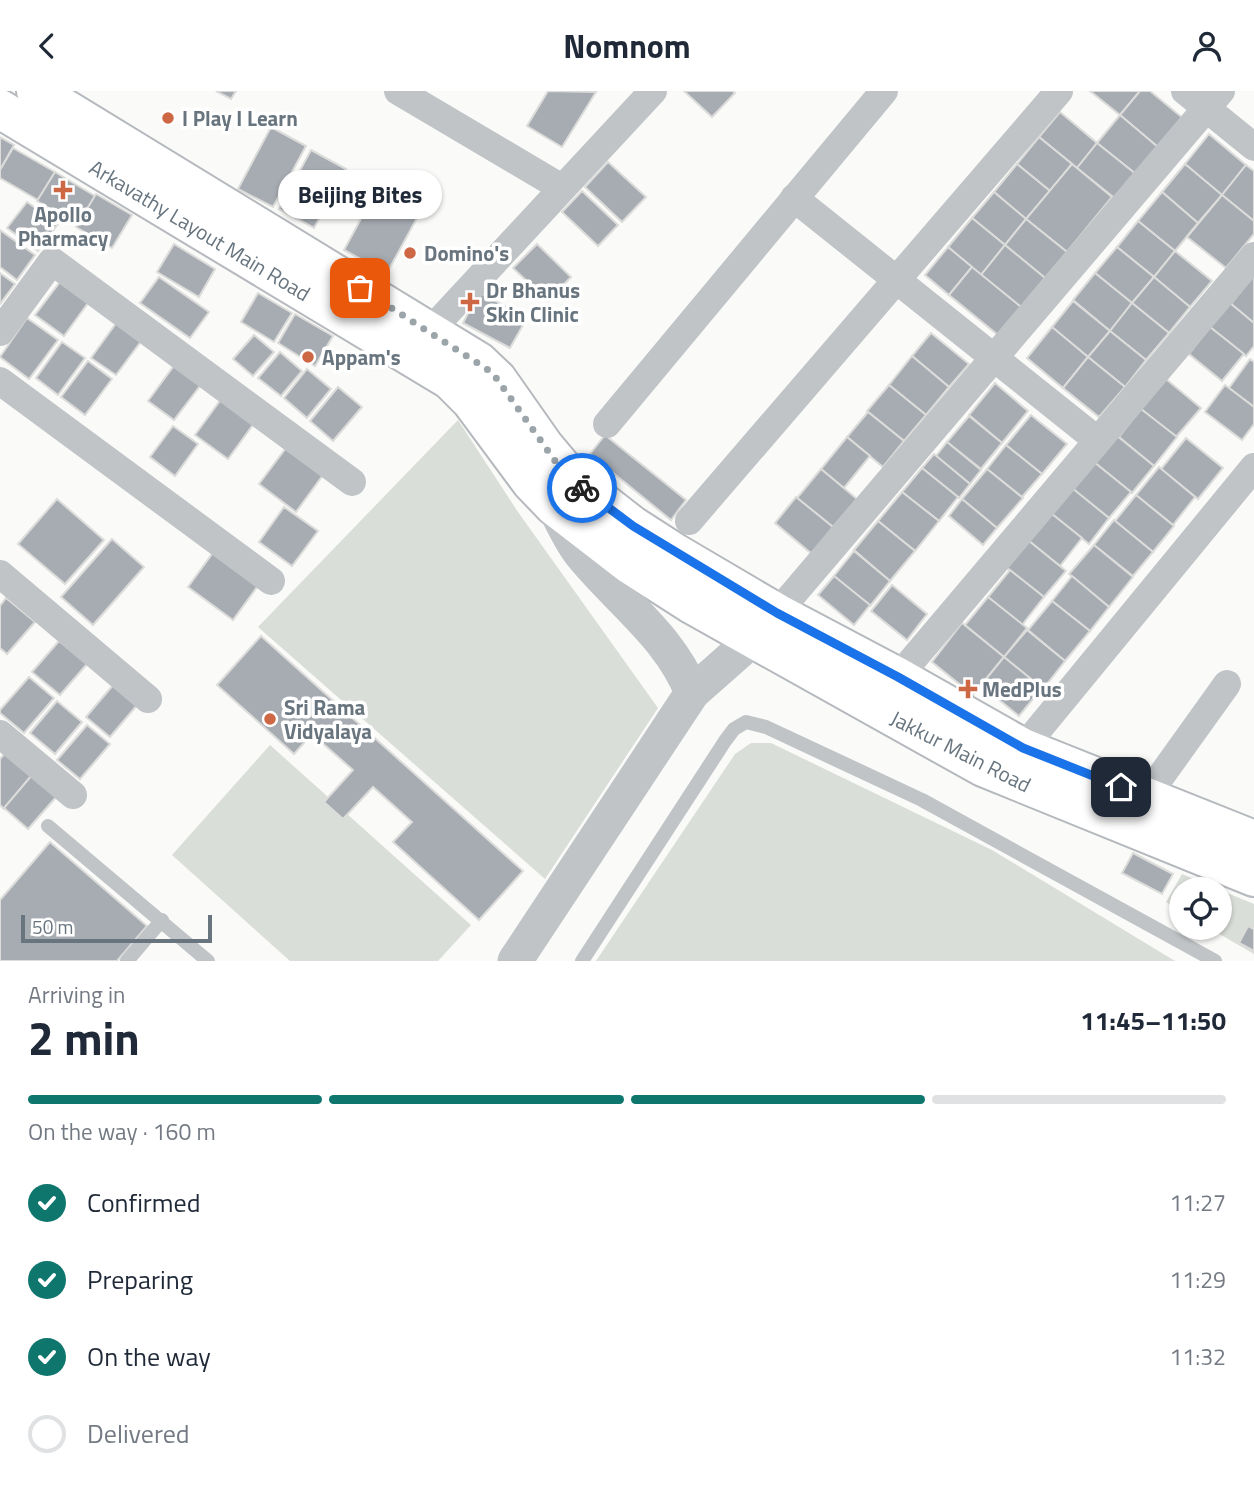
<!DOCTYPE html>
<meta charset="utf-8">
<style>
:root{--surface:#fff;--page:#f6f6f7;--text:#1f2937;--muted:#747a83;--line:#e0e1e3;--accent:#0f766e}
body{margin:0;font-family:"Titillium Web",sans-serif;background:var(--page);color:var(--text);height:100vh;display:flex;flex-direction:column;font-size:26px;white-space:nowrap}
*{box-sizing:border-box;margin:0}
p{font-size:23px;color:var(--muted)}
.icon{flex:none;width:38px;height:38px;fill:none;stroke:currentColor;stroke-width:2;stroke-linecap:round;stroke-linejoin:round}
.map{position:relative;height:870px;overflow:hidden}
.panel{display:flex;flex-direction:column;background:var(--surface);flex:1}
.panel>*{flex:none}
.buttons{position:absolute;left:1169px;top:786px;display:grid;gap:14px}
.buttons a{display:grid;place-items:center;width:63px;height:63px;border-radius:50%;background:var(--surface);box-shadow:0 2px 5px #0004;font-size:35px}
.scale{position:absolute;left:21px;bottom:18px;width:191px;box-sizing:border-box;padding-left:7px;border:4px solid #68757f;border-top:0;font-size:19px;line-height:24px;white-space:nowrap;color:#68757f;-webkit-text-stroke:5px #fff;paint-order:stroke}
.pin{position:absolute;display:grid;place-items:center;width:60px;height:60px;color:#fff;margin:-30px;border-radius:14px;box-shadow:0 4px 10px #0006}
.courier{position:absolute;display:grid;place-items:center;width:70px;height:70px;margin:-35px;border:5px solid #1a73e8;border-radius:50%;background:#fff;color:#222;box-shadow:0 2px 9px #0007}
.bubble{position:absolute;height:49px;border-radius:24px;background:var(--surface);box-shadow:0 2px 5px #0004;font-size:23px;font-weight:700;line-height:49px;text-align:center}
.headline em{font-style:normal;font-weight:700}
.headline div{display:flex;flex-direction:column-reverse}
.headline{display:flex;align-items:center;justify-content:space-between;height:119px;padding:0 28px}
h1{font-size:46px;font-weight:700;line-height:52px}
.bar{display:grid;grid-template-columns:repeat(4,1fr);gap:10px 7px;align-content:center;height:84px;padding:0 28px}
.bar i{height:9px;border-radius:5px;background:var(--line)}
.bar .selected{background:var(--accent)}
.bar p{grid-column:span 4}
ol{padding:0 28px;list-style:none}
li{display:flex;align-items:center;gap:21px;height:77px}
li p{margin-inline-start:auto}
li .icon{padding:7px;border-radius:50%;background:var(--accent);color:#fff;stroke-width:4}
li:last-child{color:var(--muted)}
li i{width:38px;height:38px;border:4px solid var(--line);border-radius:50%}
header{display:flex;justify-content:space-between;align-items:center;height:91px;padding:0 28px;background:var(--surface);font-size:32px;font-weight:700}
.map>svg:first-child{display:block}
</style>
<header><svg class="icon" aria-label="back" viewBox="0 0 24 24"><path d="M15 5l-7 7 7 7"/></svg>Nomnom<svg class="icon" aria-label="person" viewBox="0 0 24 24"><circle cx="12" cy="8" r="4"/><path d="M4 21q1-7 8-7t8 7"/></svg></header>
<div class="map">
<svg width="1254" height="870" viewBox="0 0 1254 870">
<rect width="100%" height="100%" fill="#fafaf8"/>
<!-- green -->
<g fill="#daded8">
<path d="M 458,329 L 518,421 L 658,617 L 545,788 L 258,536 Z"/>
<path d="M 751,652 L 771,652 L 992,759 L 1175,870 L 596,870 L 735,663 Z"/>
<path d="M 270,654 L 471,834 L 438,870 L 290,870 L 172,764 Z"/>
<path d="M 1182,783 L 1217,798 L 1181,798 L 1181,820 L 1166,811 Z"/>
<path d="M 1220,799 L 1254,813 L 1254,863 L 1209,837 L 1220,836 Z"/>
</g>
<!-- building -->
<g fill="#a6acb2" stroke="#dcdcda" stroke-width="2">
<path d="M 216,0 L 236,0 L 231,8 Z"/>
<path d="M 548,0 L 596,1 L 562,56 L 527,35 Z"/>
<path d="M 684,0 L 732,0 L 735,2 L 712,26 Z"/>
<path d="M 1090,0 L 1140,0 L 1120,24 Z"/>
<path d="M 1140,0 L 1150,0 L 1184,28 L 1159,57 L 1120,24 Z"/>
<path d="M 1060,21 L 1097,52 L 1077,77 L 1039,46 Z"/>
<path d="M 1120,24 L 1159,57 L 1137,84 L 1097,52 Z"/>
<path d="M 271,36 L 306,55 L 273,116 L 238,98 Z"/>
<path d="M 1209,43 L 1246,74 L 1222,104 L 1185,73 Z"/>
<path d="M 0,46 L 14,54 L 0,79 Z"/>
<path d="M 1039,46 L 1072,73 L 1050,100 L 1017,73 Z"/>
<path d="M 1097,52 L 1137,84 L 1117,109 L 1077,77 Z"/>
<path d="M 13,57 L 55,81 L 38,109 L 0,87 L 0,79 Z"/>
<path d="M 311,59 L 346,78 L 314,137 L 279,118 Z"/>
<path d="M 608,71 L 646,106 L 622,131 L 585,96 Z"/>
<path d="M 1017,73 L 1050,100 L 1026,128 L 994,101 Z"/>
<path d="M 1072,73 L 1112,106 L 1067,161 L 1026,128 Z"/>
<path d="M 1185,73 L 1222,104 L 1198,132 L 1162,101 Z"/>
<path d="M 1246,74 L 1254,80 L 1254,130 L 1222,104 Z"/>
<path d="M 55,81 L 95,105 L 78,134 L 37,110 Z"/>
<path d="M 582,100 L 618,134 L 598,155 L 562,121 Z"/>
<path d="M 994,101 L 1026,128 L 1005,154 L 972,127 Z"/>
<path d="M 1162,101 L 1198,132 L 1175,160 L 1138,130 Z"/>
<path d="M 375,102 L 418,125 L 387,182 L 344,159 Z"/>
<path d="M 96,103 L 132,124 L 112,157 L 76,136 Z"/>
<path d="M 1222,104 L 1254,130 L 1254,143 L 1226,177 L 1187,146 Z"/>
<path d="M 27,111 L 58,133 L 38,160 L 7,137 Z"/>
<path d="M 972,127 L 1005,154 L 981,184 L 948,156 Z"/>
<path d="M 1026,128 L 1067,161 L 1045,187 L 1005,154 Z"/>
<path d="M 1138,130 L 1175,160 L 1154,186 L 1117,156 Z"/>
<path d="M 0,139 L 35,164 L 17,189 L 0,176 Z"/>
<path d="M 174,153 L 215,178 L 199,206 L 157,181 Z"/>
<path d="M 537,153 L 571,186 L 548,210 L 513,177 Z"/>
<path d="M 1005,154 L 1045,187 L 1021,216 L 981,184 Z"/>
<path d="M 948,156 L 972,176 L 949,204 L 925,184 Z"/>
<path d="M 1117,156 L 1154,186 L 1132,212 L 1095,182 Z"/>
<path d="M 1175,160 L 1212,190 L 1190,216 L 1154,186 Z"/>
<path d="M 972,176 L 1021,216 L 998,244 L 949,204 Z"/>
<path d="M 0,182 L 15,193 L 0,213 Z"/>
<path d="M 1095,182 L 1132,212 L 1110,240 L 1073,209 Z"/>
<path d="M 1254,184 L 1254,232 L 1231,213 Z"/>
<path d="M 159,186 L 209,221 L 190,247 L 140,212 Z"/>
<path d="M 1154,186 L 1190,216 L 1169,242 L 1132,212 Z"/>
<path d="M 60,191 L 88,212 L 64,245 L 35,224 Z"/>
<path d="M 479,201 L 527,227 L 510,257 L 463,232 Z"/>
<path d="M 258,202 L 292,222 L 274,251 L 241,231 Z"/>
<path d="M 1073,210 L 1110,240 L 1088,266 L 1052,236 Z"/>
<path d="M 1132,212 L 1169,242 L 1146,269 L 1110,240 Z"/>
<path d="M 1230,212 L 1254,232 L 1254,255 L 1246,265 L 1210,236 Z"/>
<path d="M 295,223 L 333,245 L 315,275 L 278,252 Z"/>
<path d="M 27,227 L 58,249 L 29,288 L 0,266 Z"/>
<path d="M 117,231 L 142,249 L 116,284 L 91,267 Z"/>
<path d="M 1052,236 L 1088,266 L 1063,297 L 1027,267 Z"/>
<path d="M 1210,236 L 1244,263 L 1222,290 L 1189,263 Z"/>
<path d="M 1110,240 L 1146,269 L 1125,296 L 1088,266 Z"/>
<path d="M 931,242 L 969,273 L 949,296 L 912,265 Z"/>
<path d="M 254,244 L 274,261 L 253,285 L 233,268 Z"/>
<path d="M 62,251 L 85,267 L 58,304 L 36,287 Z"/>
<path d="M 280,261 L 302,280 L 281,305 L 258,287 Z"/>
<path d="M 912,265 L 949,296 L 926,324 L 889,294 Z"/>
<path d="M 1088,266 L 1125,296 L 1099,326 L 1063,297 Z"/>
<path d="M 1250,268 L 1254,271 L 1254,316 L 1229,297 Z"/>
<path d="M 88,270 L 112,288 L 85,324 L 61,306 Z"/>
<path d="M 176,272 L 203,291 L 174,329 L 148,310 Z"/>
<path d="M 307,278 L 331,298 L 307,327 L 284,307 Z"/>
<path d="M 1166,288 L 1201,317 L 1176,346 L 1141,318 Z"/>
<path d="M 995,292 L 1028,320 L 1002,352 L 969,324 Z"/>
<path d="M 889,294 L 926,324 L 904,350 L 867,320 Z"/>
<path d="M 1225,294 L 1254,316 L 1254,333 L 1242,349 L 1205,321 Z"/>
<path d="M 338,296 L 362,316 L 333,350 L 310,330 Z"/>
<path d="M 222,307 L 255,331 L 228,368 L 195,344 Z"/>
<path d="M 1141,318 L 1177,346 L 1154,375 L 1119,346 Z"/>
<path d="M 868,321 L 904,350 L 883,376 L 847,346 Z"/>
<path d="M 1031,324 L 1067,353 L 1042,383 L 1006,354 Z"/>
<path d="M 969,325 L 1002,352 L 981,378 L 947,351 Z"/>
<path d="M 173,335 L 198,353 L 175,385 L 150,366 Z"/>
<path d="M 605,344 L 686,409 L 671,429 L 590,363 Z"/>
<path d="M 1116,344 L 1154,375 L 1132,402 L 1094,371 Z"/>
<path d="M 847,346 L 870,365 L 844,397 L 821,378 Z"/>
<path d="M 1186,347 L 1223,377 L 1198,408 L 1161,378 Z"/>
<path d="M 947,351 L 981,379 L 970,393 L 936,365 Z"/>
<path d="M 1006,354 L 1042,383 L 1022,406 L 987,378 Z"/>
<path d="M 286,357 L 323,384 L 296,421 L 259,393 Z"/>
<path d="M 934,363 L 970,393 L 959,407 L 922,377 Z"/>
<path d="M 1094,371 L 1131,401 L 1109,427 L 1073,398 Z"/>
<path d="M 1159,376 L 1195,406 L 1173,434 L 1136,404 Z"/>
<path d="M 922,377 L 958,406 L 939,430 L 902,401 Z"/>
<path d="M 821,378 L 857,408 L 833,436 L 797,407 Z"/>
<path d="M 987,378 L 1023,407 L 997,437 L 962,408 Z"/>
<path d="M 1072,397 L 1109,427 L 1089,453 L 1052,423 Z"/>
<path d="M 902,401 L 939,430 L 915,460 L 878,430 Z"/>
<path d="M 1136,404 L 1174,435 L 1153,461 L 1115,430 Z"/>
<path d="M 796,406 L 833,436 L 812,463 L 775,432 Z"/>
<path d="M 57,408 L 104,449 L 65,493 L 18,453 Z"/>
<path d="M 962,408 L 997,437 L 983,454 L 949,425 Z"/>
<path d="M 284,416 L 318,440 L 292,475 L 259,451 Z"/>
<path d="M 1052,423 L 1082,447 L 1060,475 L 1029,450 Z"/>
<path d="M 1114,429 L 1153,461 L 1133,485 L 1094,454 Z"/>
<path d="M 878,430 L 915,460 L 890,490 L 854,459 Z"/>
<path d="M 112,448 L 144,476 L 93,534 L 61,506 Z"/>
<path d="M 1029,450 L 1066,480 L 1044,506 L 1007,477 Z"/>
<path d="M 1094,454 L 1133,486 L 1109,516 L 1069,483 Z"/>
<path d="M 215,459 L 260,492 L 233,529 L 188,496 Z"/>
<path d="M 854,460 L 890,490 L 870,515 L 834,485 Z"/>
<path d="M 1010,479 L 1044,506 L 1022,534 L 988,506 Z"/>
<path d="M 834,485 L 870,514 L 854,534 L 818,504 Z"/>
<path d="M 1072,485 L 1109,516 L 1090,540 L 1052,510 Z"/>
<path d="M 892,494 L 927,523 L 907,549 L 871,520 Z"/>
<path d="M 988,506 L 1027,537 L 1004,566 L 965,534 Z"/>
<path d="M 6,507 L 35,531 L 7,563 L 0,557 L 0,515 Z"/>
<path d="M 1052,510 L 1090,540 L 1065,570 L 1028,539 Z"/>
<path d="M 962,532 L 1004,566 L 973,604 L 932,571 Z"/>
<path d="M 1027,539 L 1065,570 L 1043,598 L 1004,566 Z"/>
<path d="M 261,545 L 523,780 L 479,829 L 393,751 L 412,731 L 373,696 L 343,728 L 324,711 L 353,679 L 312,643 L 294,663 L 217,594 Z"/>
<path d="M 59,550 L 87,573 L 60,604 L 32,581 Z"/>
<path d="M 1004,566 L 1042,597 L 1019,625 L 981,594 Z"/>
<path d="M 29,586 L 54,607 L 24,642 L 0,622 L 0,619 Z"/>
<path d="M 114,593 L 138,613 L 110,646 L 86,626 Z"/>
<path d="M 57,610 L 82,631 L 55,663 L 30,642 Z"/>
<path d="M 87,634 L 110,653 L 80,688 L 57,669 Z"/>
<path d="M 6,661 L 32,684 L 4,718 L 0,714 L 0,668 Z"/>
<path d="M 32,684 L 57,705 L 28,738 L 4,717 Z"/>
<path d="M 50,751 L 147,835 L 117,870 L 0,870 L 0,809 Z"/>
<path d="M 1133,762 L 1173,783 L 1162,803 L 1122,782 Z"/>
<path d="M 1248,835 L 1254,838 L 1254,860 L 1239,852 Z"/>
</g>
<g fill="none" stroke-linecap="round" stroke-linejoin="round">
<defs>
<g id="secondary">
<path d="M 36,0 L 479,271 L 497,288 L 544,355 L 570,386 L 633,435 L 675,462 L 777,522 L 898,586 L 1023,657 L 1254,749"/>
<path d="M 0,18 L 450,289 L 471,310 L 531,391 L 554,415 L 629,473 L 693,514 L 983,676 L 1254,786"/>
</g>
</defs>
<!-- secondary casing -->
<use href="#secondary" stroke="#b5b9bd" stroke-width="42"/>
<!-- service -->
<g stroke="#c0c4c7" stroke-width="14">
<path d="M 48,735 L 208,870"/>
<path d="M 127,870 L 162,829"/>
<path d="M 582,870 L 725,650 L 734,638 L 746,631 L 766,636 L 922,709 L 1215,870"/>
</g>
<!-- minor -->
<g stroke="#c0c4c7" stroke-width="28">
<path d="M 398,0 L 562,97"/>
<path d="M 1185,0 L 1254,56"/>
<path d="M 794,107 L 1097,349"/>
<path d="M 430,240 L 653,0"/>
<path d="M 0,241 L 52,170 L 352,391"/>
<path d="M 0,290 L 271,490"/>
<path d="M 607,333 L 884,0"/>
<path d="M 689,430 L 1059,0"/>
<path d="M 0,483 L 148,608"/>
<path d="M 777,522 L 1221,0"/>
<path d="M 898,586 L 1254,165"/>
<path d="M 0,643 L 73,704"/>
<path d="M 1023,657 L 1254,376"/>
<path d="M 1146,706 L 1227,593"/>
</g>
<!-- tertiary -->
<g stroke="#c0c4c7" stroke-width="35">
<path d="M 554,415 C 562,431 570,449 581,463 C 618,509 671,546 692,602"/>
<path d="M 515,870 L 692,602 L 753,548 L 772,527"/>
</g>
<!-- secondary -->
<use href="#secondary" stroke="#fff" stroke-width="38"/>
</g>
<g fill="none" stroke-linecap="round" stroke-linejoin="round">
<!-- done -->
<path stroke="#9ba4a9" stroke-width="7" stroke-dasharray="0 12.6" d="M 360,197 L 487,278 L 497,288 L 558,374 L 582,397"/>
<!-- route -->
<path stroke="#1a73e8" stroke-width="9" d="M 582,397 L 633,435 L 777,522 L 898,586 L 1023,657 L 1121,696"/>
</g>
<!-- markers -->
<g fill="#ce6744" stroke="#fff" stroke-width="2.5">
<circle cx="168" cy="27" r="7"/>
<path d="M59.5 88.5h7v7h7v7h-7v7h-7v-7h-7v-7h7z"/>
<circle cx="410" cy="162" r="7"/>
<path d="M466.5 200.5h7v7h7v7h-7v7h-7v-7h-7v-7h7z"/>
<circle cx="308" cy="266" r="7"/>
<path d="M964.5 587.5h7v7h7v7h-7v7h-7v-7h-7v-7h7z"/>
<circle cx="270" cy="628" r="7"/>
</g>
<g text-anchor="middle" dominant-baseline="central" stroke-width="7" stroke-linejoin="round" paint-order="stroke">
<!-- poi labels -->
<g font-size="21" font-weight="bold" fill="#68757f" stroke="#fff" text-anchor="start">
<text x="182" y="27">I Play I Learn</text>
<text x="63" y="123" text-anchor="middle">Apollo<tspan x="63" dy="24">Pharmacy</tspan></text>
<text x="424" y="162">Domino's</text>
<text x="486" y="199">Dr Bhanus<tspan x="486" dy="24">Skin Clinic</tspan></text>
<text x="322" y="266">Appam's</text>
<text x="982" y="598">MedPlus</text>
<text x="284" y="616">Sri Rama<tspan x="284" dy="24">Vidyalaya</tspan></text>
</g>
<!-- street labels -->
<g font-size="21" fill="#68757f" stroke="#fff">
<text transform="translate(200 139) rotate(31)">Arkavathy Layout Main Road</text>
<text transform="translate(961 660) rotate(27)">Jakkur Main Road</text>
</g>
</g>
</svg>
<div class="buttons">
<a><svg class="icon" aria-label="locate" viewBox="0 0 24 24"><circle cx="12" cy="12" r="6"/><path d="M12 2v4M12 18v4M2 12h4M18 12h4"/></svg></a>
</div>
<div class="scale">50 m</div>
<div class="pin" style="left:360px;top:197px;background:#ea580c"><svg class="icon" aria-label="bag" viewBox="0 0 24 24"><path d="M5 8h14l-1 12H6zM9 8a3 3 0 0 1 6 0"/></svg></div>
<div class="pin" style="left:1121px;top:696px;background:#1f2937"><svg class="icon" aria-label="home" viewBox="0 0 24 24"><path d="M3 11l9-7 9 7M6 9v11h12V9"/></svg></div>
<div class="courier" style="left:582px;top:397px"><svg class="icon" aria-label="bike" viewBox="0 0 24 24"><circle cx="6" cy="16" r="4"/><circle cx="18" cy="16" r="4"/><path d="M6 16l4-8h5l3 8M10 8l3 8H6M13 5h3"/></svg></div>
<div class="bubble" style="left:278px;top:79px;width:164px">Beijing Bites</div>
</div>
<section class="panel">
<div class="headline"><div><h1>2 min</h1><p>Arriving in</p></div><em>11:45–11:50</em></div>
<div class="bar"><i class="selected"></i><i class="selected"></i><i class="selected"></i><i></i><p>On the way · 160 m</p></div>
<ol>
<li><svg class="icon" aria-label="check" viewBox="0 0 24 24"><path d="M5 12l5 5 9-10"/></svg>Confirmed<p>11:27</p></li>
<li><svg class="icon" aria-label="check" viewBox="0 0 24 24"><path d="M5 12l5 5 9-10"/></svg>Preparing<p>11:29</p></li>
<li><svg class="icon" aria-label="check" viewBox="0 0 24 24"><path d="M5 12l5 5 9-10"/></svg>On the way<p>11:32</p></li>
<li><i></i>Delivered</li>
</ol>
</section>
